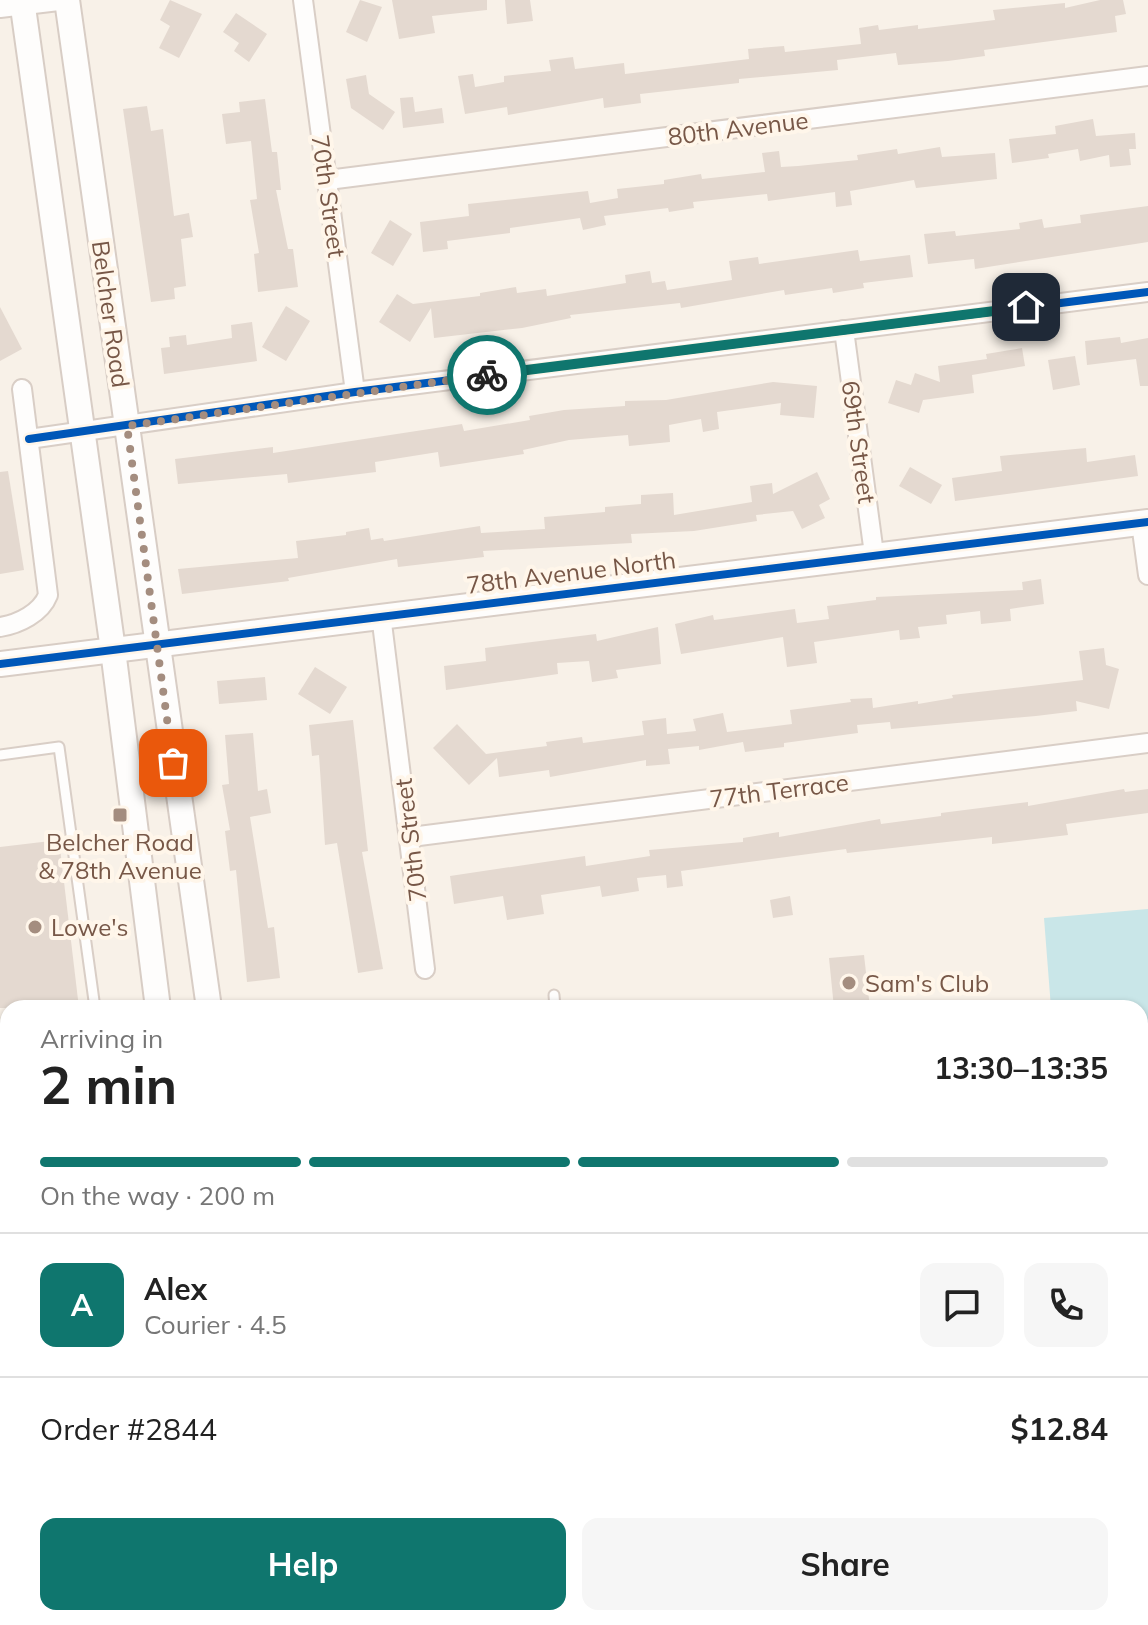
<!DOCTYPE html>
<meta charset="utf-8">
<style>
:root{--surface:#fff;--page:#f6f6f6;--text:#222;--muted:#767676;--line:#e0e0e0;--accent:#0f766e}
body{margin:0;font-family:Mulish,sans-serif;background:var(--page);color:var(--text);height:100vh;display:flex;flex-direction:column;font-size:30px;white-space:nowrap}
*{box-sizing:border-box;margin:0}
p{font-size:26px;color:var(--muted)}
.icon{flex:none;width:44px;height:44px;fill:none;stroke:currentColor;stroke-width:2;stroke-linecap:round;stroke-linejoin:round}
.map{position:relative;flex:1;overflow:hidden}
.side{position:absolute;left:0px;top:1000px;width:1148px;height:626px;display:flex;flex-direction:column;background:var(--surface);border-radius:24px 24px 0 0;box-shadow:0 2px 6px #0004}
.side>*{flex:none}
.pin{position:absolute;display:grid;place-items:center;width:68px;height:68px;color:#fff;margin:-34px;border-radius:16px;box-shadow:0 4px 12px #0006}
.courier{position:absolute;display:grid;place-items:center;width:80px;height:80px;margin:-40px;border:6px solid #0f766e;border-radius:50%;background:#fff;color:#222;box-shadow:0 2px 10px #0007}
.overview em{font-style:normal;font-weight:700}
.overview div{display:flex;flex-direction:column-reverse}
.overview{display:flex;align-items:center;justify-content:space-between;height:136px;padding:0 40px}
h1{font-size:52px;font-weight:700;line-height:60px}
.bar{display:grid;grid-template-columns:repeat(4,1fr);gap:12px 8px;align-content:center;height:96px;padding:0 40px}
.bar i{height:10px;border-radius:6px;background:var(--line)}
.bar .on{background:var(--accent)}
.bar p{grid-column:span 4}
.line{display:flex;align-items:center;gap:20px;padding:0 40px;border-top:2px solid var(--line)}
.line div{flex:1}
.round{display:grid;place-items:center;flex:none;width:84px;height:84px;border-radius:16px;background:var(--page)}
.primary-button{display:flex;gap:16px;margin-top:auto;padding:16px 40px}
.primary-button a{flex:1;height:92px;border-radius:16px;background:var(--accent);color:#fff;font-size:32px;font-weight:700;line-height:92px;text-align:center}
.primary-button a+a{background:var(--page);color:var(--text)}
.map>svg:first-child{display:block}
</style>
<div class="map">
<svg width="1148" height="1625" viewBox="0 0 1148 1625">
<rect width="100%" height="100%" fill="#f8f1e8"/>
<!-- water -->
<g fill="#c9e6e8">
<path d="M 1148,909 L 1148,1056 L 1140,1057 L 1140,1008 L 1051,1008 L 1044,918 Z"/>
<path d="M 514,1618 L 607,1618 L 585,1625 L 515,1625 Z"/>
</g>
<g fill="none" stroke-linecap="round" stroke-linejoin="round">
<!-- stream -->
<path stroke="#c9e6e8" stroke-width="5" d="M 1140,1479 L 1148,1468"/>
</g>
<!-- building -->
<g fill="#e4d9d0">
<path d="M 170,0 L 202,14 L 179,58 L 159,48 L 170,26 L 160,20 Z"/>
<path d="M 360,0 L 382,7 L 367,42 L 346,32 Z"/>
<path d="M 392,0 L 487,0 L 487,10 L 432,16 L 435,33 L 399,39 Z"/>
<path d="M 505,0 L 530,0 L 533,21 L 507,24 Z"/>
<path d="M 1100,0 L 1123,0 L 1126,14 L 1115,16 L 1117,32 L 984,50 L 985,56 L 948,61 L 898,65 L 896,53 L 837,60 L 838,70 L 739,79 L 739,83 L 640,94 L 641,103 L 604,108 L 603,98 L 508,115 L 507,107 L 465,114 L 458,76 L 473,74 L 475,87 L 504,82 L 504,76 L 551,71 L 549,60 L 573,57 L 575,69 L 624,63 L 625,74 L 749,59 L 748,49 L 784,46 L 785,52 L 861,44 L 859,28 L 878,25 L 879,30 L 918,25 L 918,29 L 995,20 L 993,10 L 1065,3 L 1065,8 Z"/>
<path d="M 236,13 L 267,34 L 249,62 L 234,51 L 239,43 L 223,32 Z"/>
<path d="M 366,75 L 369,94 L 395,112 L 383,130 L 351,108 L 346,79 Z"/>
<path d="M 413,97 L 415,112 L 442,108 L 444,123 L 403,128 L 400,98 Z"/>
<path d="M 265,99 L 272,152 L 277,152 L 281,190 L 276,190 L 288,249 L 293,249 L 298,287 L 258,292 L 254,254 L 259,253 L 250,200 L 257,199 L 251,141 L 226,144 L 222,114 L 240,112 L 239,102 Z"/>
<path d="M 147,106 L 151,131 L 163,129 L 174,216 L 189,213 L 193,237 L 181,239 L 186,286 L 174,288 L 175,299 L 151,302 L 123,109 Z"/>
<path d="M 1093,119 L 1096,136 L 1135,133 L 1136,149 L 1129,149 L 1131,165 L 1110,167 L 1109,155 L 1080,161 L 1078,149 L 1048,154 L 1049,158 L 1012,163 L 1009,139 L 1056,134 L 1055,126 Z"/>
<path d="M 940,147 L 942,157 L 995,153 L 997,179 L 916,188 L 914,180 L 850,191 L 852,205 L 836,207 L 835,192 L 768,201 L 767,194 L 693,202 L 694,208 L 669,212 L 668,208 L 604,216 L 606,225 L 583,230 L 580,218 L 510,228 L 510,233 L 447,241 L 448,249 L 423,252 L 420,222 L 469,216 L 468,204 L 588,191 L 590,203 L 618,198 L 617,189 L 664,184 L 664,180 L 701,174 L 702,179 L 765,172 L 762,153 L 779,151 L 781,167 L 798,166 L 858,160 L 857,155 L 897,149 L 898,154 Z"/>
<path d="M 1148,206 L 1148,242 L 975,269 L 974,259 L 928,264 L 924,234 L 955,231 L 956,236 L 1020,229 L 1019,223 L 1042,219 L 1044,228 L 1081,223 L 1080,215 Z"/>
<path d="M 390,220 L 412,234 L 393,266 L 371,253 Z"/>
<path d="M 858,250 L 860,261 L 910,255 L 913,277 L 863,283 L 864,288 L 833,293 L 832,288 L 785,295 L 784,290 L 681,308 L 680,303 L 570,315 L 571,318 L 522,328 L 434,338 L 431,308 L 410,342 L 379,322 L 397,294 L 413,304 L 480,296 L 480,293 L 516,287 L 517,293 L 546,289 L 547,296 L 626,283 L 625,275 L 650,271 L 652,283 L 665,281 L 667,290 L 732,280 L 729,261 L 758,257 L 759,264 Z"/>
<path d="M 286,306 L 310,321 L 286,361 L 262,347 Z"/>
<path d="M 0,307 L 22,349 L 0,361 Z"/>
<path d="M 252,322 L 257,361 L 164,374 L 161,348 L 170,347 L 169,337 L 186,335 L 187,345 L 232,338 L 231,325 Z"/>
<path d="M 1120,337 L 1121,343 L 1148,338 L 1148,386 L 1140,386 L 1136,359 L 1087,365 L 1085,341 Z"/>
<path d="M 1022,348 L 1025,366 L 972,375 L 974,393 L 923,400 L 919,413 L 888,403 L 896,380 L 911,385 L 915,373 L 940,382 L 938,366 L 987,359 L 986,354 Z"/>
<path d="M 1075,356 L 1080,385 L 1053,390 L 1048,360 Z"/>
<path d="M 773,382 L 817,386 L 814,418 L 780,415 L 781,403 L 717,412 L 719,429 L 703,432 L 701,419 L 669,425 L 670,442 L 629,446 L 628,435 L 569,440 L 523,450 L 524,454 L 440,467 L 438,452 L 375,462 L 376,472 L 288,483 L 287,474 L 178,484 L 175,459 L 273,447 L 273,453 L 462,424 L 464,431 L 530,420 L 529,416 L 564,410 L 625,406 L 625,401 L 666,400 Z"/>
<path d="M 1086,448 L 1087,462 L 1135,455 L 1138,476 L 955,501 L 952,478 L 1002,471 L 1000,456 Z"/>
<path d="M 910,467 L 942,485 L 931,504 L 899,486 Z"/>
<path d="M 8,471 L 24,570 L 0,574 L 0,472 Z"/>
<path d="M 817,472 L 830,499 L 819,505 L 825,518 L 802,529 L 793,511 L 756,515 L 757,521 L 694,531 L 631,534 L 632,543 L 483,551 L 484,557 L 398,567 L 397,559 L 288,578 L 289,581 L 182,594 L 178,569 L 298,558 L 296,541 L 346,535 L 346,532 L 369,528 L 371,540 L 383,538 L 384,541 L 480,526 L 481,533 L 545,529 L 544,517 L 605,512 L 605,507 L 641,504 L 641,495 L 673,493 L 674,515 L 752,502 L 750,486 L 772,483 L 773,494 Z"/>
<path d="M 1041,579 L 1044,604 L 1010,609 L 1011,621 L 981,624 L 980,611 L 946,615 L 947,624 L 918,627 L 920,638 L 900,640 L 899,630 L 814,642 L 817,663 L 787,667 L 783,637 L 681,654 L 675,624 L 713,615 L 714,620 L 795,609 L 797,623 L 829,619 L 827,606 L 876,600 L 876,597 L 1023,590 L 1022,582 Z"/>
<path d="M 658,627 L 661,664 L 616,670 L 618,678 L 592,682 L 589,661 L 557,663 L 558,674 L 446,690 L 444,666 L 486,661 L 485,648 L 596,634 L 597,641 Z"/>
<path d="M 1104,648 L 1106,665 L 1119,669 L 1109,709 L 1076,701 L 1077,711 L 1036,716 L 891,729 L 890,722 L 857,725 L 858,733 L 784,743 L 784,747 L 745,752 L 743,742 L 699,750 L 699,746 L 668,749 L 670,764 L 646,766 L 646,760 L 550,777 L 549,770 L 499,777 L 497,758 L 469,785 L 433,748 L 457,724 L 486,754 L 547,746 L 546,742 L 582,737 L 583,743 L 644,735 L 642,721 L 666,718 L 667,734 L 696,731 L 693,719 L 723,713 L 727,732 L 792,724 L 790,710 L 851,702 L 850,699 L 872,698 L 873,708 L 918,701 L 918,704 L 953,698 L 952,695 L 1083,680 L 1079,651 Z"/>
<path d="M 315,667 L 347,687 L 330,714 L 298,694 Z"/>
<path d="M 265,677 L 267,700 L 219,704 L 217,681 Z"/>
<path d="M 353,720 L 368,851 L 362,852 L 383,969 L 358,973 L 337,843 L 325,845 L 319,755 L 312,756 L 309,725 Z"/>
<path d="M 253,733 L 258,791 L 267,789 L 271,813 L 250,817 L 268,928 L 274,927 L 280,978 L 247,982 L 236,870 L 230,871 L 225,831 L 230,830 L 222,785 L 229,784 L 225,735 Z"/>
<path d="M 1124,789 L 1125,792 L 1148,789 L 1148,813 L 1066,824 L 1068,835 L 992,844 L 992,837 L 847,853 L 846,849 L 681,871 L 683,886 L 667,888 L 666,875 L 637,878 L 639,891 L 602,897 L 600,886 L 541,895 L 544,914 L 507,920 L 503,896 L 454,904 L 450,876 L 585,856 L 586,866 L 650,856 L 649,850 L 743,842 L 743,838 L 779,832 L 779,837 L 880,819 L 881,824 L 941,816 L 941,813 L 1028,802 L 1028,806 Z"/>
<path d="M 59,840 L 79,1008 L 0,1008 L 0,847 Z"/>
<path d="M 790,896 L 793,915 L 773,918 L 770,900 Z"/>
<path d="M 864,955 L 870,1008 L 834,1008 L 829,958 Z"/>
</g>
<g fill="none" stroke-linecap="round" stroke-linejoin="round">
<defs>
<g id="lane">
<path d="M 0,755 L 59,747 L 95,1008"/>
<path d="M 554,995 L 555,1008"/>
<path d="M 1140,1091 L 1148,1090"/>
<path d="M 0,1128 L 8,1129"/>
<path d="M 1140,1317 L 1148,1316"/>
<path d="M 0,1514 L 8,1513"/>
<path d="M 1140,1547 L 1148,1531"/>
<path d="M 59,1618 L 60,1625"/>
<path d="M 360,1618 L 379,1618"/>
<path d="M 455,1618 L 456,1625"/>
</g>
<g id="street">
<path d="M 303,0 L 355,392"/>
<path d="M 0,8 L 67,0"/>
<path d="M 328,180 L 1148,76"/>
<path d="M 844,330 L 874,554"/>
<path d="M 29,439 L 355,392 L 1148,292"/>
<path d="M 1141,523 L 1148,575"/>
<path d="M 381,615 L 425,969"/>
<path d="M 0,627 C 19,624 41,613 48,595 L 22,389"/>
<path d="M 411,837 L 1148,743"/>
<path d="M 675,1618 L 677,1625"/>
</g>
<g id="secondary">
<path d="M 22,0 L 113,650 L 158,1008"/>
<path d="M 67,0 L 209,1008"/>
<path d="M 0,664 L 1148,522"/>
<path d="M 244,1618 L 245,1625"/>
<path d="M 294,1618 L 295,1625"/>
</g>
<g id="primary">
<path d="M 1140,1598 L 1148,1597"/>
<path d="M 922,1625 L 978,1618"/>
</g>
</defs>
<!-- lane casing -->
<use href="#lane" stroke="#d9cec6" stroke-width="13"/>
<!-- street casing -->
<use href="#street" stroke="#d9cec6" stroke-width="22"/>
<!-- secondary casing -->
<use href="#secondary" stroke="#d8cdc5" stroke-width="28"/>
<!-- primary casing -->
<use href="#primary" stroke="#d7ccc4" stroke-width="32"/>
<!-- lane -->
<use href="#lane" stroke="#fefdfc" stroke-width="9"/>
<!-- street -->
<use href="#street" stroke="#fefdfc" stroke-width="18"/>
<!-- secondary -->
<use href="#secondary" stroke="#fefdfc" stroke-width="24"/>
<!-- primary -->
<use href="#primary" stroke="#f3ede4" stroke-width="28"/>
<defs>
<g id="cycleway">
<path d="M 29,439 L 355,392 L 1148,292"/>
<path d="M 0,664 L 1148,522"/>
</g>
</defs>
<!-- cycleway casing -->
<use href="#cycleway" stroke="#fff6ea" stroke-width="13"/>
<!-- cycleway -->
<use href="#cycleway" stroke="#0057b8" stroke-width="8"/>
</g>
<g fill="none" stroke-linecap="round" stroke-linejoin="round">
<!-- done -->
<path stroke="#a48d7f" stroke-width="8" stroke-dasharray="0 14.4" d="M 173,763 L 127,426 L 487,375"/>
<!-- route -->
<path stroke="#0f766e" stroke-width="10" d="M 487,375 L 1026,307"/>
</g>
<!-- markers -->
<g fill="#a48d7f" stroke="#fff6ea" stroke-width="3">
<rect x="112" y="807" width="16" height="16" rx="4"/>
<circle cx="35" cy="927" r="8"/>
<circle cx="849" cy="983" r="8"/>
</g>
<g text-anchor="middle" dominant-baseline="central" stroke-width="8" stroke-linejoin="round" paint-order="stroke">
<!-- street labels -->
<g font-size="24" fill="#775747" stroke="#fff6ea">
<text transform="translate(738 128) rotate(-7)">80th Avenue</text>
<text transform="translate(329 196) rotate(82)">70th Street</text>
<text transform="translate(111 314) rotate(82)">Belcher Road</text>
<text transform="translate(859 442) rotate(82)">69th Street</text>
<text transform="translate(571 572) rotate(-7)">78th Avenue North</text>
<text transform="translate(779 790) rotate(-7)">77th Terrace</text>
<text transform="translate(410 840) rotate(-97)">70th Street</text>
</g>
<!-- poi labels -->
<g font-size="24" fill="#775747" stroke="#fff6ea" text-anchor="start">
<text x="120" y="842" text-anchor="middle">Belcher Road<tspan x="120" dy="28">&amp; 78th Avenue</tspan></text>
<text x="51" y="927">Lowe's</text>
<text x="865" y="983">Sam's Club</text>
</g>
</g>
</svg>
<div class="pin" style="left:173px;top:763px;background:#ea580c"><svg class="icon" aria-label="bag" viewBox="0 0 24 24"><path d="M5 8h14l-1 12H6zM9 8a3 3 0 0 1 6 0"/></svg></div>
<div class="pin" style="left:1026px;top:307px;background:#1f2937"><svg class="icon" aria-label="home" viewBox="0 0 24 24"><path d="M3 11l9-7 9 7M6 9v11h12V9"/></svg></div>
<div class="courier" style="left:487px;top:375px"><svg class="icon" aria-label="bike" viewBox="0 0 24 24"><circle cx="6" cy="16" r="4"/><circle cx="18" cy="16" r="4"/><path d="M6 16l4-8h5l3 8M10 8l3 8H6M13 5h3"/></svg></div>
<section class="side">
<div class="overview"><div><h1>2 min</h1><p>Arriving in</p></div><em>13:30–13:35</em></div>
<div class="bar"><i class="on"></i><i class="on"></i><i class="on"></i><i></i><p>On the way · 200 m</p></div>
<div class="line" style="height:144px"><b class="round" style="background:var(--accent);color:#fff">A</b><div><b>Alex</b><p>Courier · 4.5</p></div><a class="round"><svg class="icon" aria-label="chat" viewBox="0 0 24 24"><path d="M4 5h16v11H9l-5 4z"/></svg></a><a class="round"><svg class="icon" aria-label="phone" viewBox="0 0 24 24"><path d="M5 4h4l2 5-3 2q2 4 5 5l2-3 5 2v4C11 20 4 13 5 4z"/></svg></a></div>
<div class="line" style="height:104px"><div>Order #2844</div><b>$12.84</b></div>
<div class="primary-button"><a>Help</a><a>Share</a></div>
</section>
</div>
